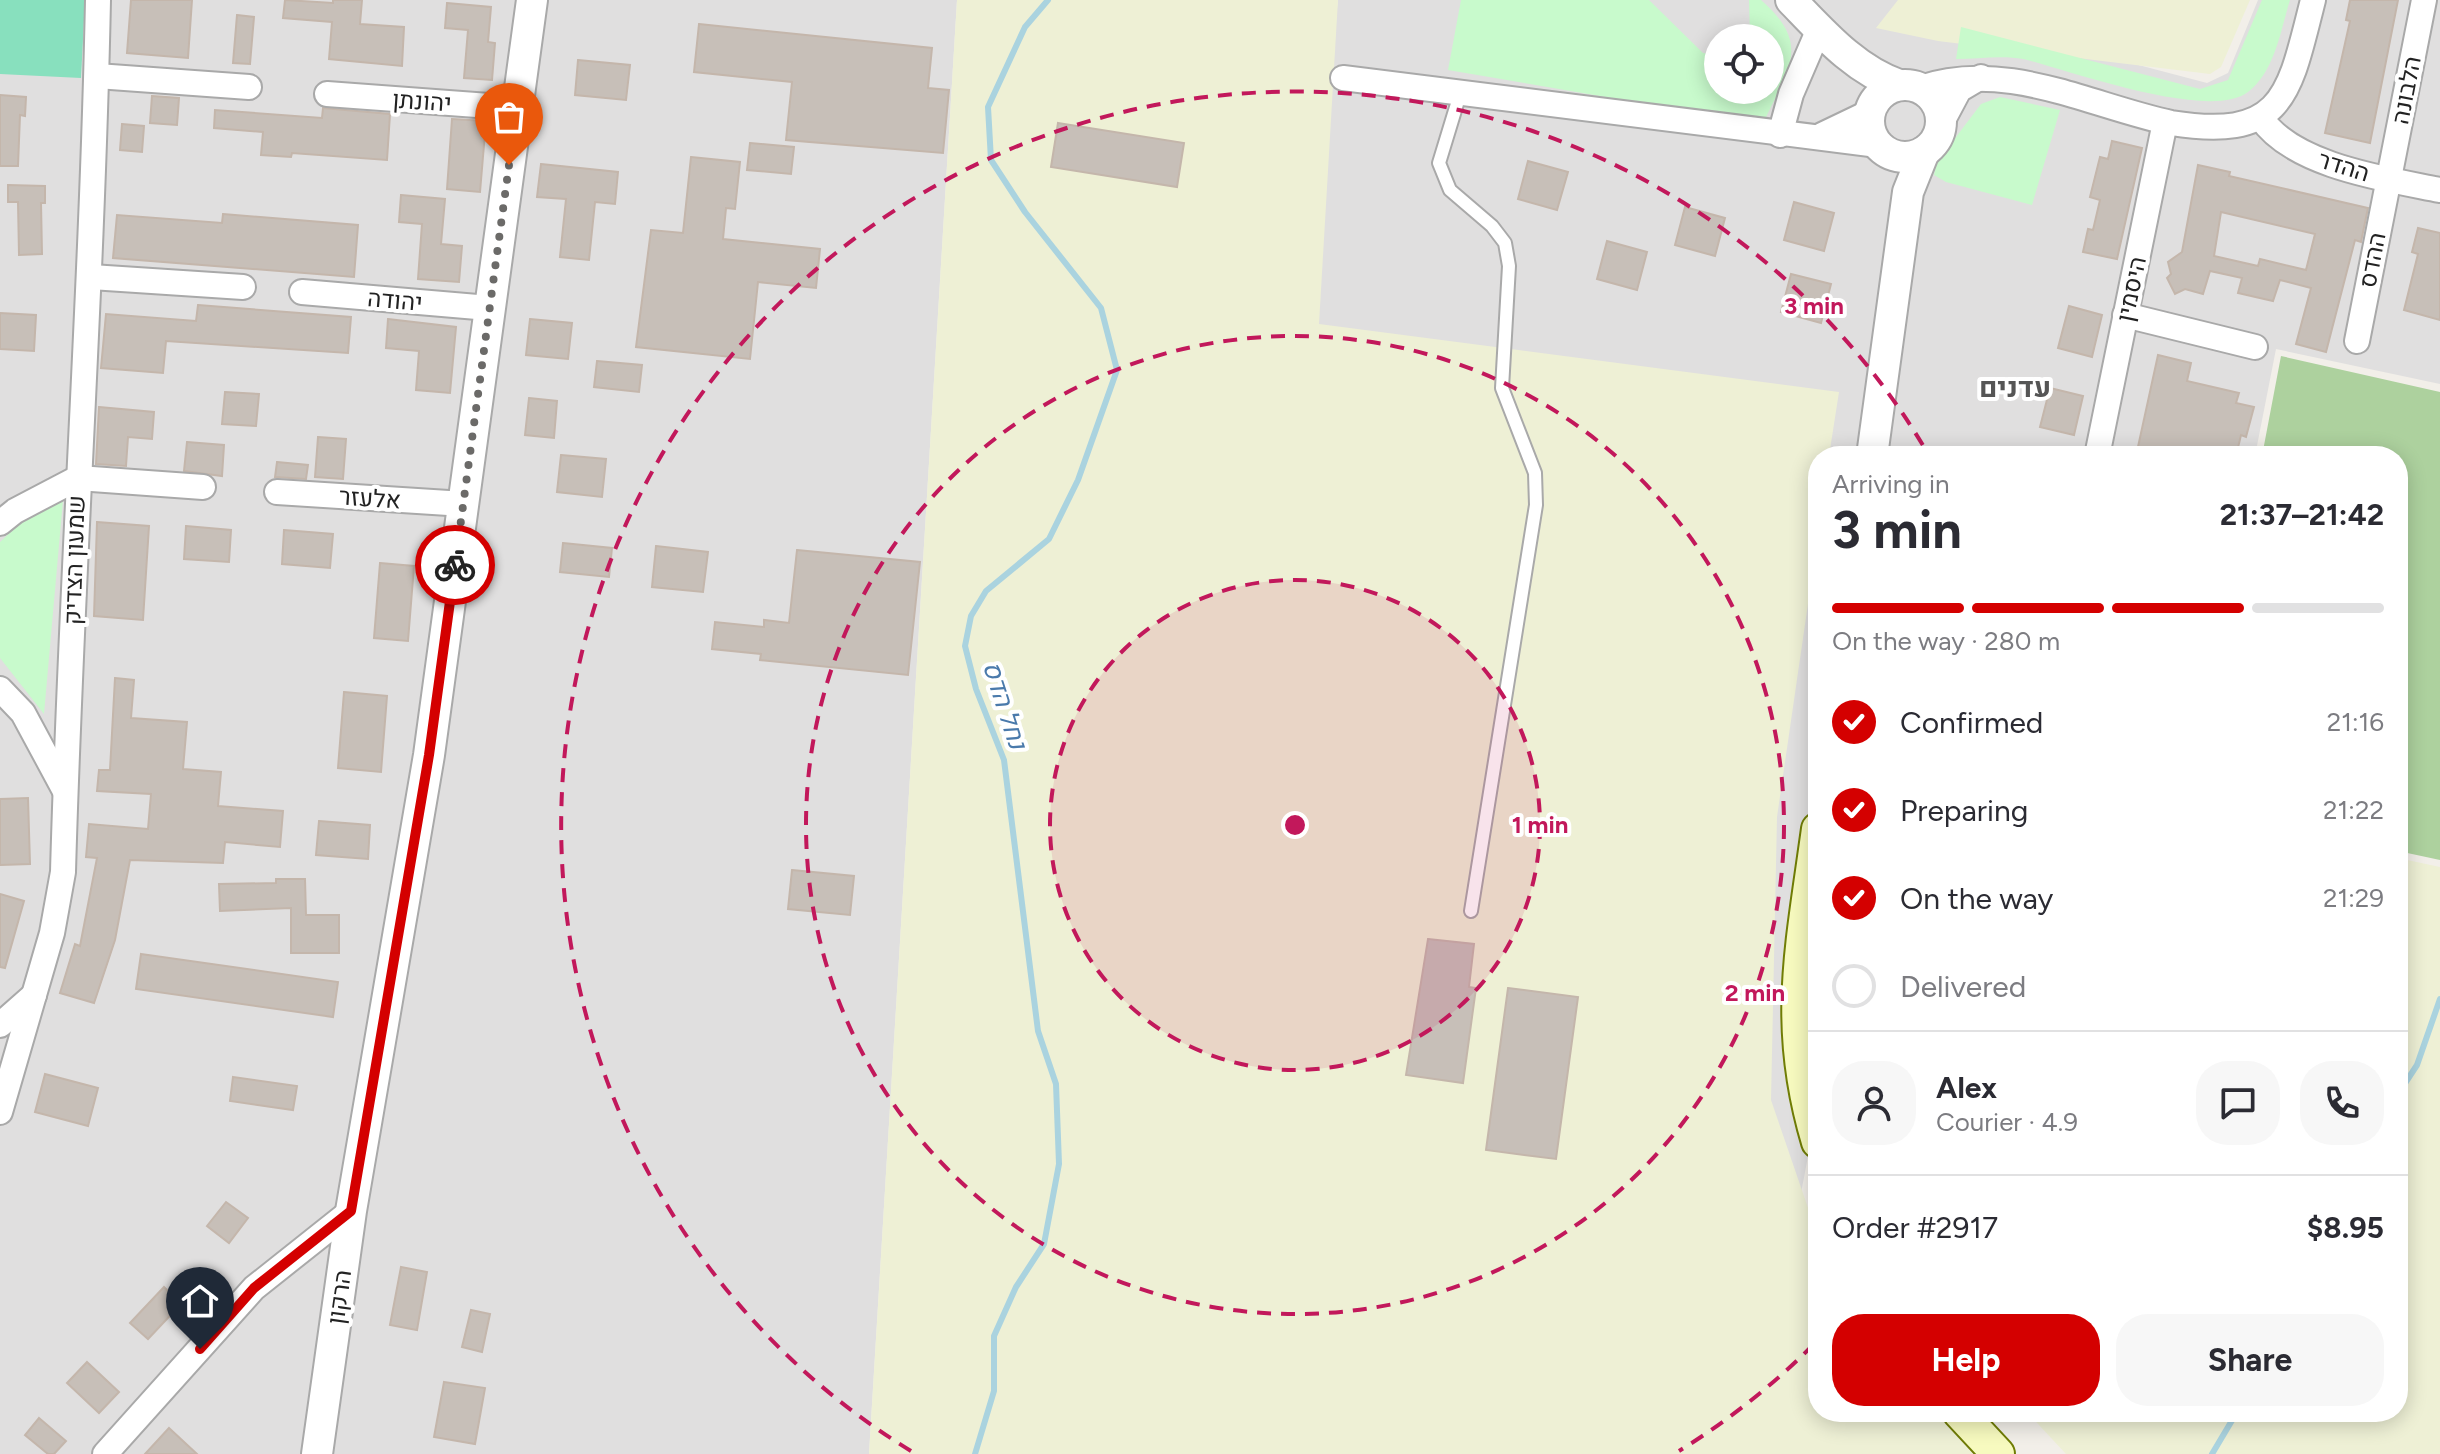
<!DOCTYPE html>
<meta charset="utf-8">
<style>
:root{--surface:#fff;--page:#f7f7f7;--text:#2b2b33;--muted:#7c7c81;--line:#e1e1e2;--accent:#d40000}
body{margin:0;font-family:Figtree,Heebo,sans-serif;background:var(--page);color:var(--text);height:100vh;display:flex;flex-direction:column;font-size:30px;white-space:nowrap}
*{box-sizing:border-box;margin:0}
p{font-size:26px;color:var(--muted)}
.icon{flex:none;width:44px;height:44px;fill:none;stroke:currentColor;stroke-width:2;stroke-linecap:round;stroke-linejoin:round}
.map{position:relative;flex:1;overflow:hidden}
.side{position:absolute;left:1808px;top:446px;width:600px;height:976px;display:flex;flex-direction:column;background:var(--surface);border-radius:32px;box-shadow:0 4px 20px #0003}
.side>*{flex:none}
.tools{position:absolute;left:1704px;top:24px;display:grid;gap:16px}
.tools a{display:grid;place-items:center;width:80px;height:80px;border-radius:50%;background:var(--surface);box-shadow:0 4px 20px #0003;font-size:40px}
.pin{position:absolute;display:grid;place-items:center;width:68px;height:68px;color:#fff;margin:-82px -34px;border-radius:50% 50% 50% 0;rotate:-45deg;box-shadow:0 0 8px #0007}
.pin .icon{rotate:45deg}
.courier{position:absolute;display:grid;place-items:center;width:80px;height:80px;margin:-40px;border:6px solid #d40000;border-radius:50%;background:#fff;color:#222;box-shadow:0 2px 10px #0007}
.overview em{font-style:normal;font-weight:700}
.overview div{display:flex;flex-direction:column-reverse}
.overview{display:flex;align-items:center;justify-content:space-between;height:136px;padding:0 24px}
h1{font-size:52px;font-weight:700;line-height:60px}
.bar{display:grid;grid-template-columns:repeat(4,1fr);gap:12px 8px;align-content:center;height:96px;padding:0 24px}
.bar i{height:10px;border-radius:6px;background:var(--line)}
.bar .active{background:var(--accent)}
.bar p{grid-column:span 4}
.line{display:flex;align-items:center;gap:20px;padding:0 24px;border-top:2px solid var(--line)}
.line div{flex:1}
.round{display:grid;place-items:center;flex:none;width:84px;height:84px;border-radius:32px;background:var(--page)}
ol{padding:0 24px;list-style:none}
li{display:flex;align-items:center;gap:24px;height:88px}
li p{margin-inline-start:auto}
li .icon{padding:8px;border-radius:50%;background:var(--accent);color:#fff;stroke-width:4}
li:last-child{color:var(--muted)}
li i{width:44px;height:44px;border:4px solid var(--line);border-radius:50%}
.primary-button{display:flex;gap:16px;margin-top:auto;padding:16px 24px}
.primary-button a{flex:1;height:92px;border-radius:32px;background:var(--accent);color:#fff;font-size:32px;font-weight:700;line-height:92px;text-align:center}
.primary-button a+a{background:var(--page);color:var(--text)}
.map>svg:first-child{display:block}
</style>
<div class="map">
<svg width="2440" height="1454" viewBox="0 0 2440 1454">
<rect width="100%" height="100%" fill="#f2efe9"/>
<!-- residential -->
<g fill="#e0dfdf" fill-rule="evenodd">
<path d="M 0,0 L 957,0 L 869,1454 L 0,1454 Z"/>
<path d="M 1338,0 L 1969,0 L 1963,19 L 2207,83 L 2228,73 L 2258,0 L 2440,0 L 2440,384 L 2276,349 L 2255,456 L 1818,456 L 1818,1103 L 1789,1257 L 1238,832 ZM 1718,38 L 1770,38 L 1770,90 L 1718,90 Z"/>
</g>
<!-- farmland -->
<g fill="#eef0d5">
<path d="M 957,0 L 1338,0 L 1319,324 L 1839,392 L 1829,456 L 1818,456 L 1818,535 L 1777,817 L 1771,1100 L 1818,1237 L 1818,1412 L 1935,1412 L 1973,1454 L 869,1454 Z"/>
<path d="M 1898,0 L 2250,0 L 2221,67 L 2210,74 L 1938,41 L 1876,28 Z"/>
<path d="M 2398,858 L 2440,867 L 2440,1454 L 2066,1454 L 2027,1412 L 2398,1412 Z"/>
</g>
<!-- forest -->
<path fill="#add19e" d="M 2281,356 L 2440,392 L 2440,860 L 2398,851 L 2398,456 L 2262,456 Z"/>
<!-- park -->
<g fill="#c8facc">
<path d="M 1461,0 L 1649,0 L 1703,53 L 1718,55 L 1718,90 L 1770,90 L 1770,38 L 1750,38 L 1749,0 L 1761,0 C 1814,46 1786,71 1763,124 L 1448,70 Z"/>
<path d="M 2262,0 L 2290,0 C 2280,32 2275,71 2248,92 C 2209,122 2068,70 2023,59 C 2002,55 1977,59 1956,59 L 1961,27 L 2200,89 L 2228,80 Z"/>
<path d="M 2000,97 L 2060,110 L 2032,205 L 1946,182 L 1934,175 L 1937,162 L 1981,104 Z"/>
<path d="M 63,500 L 44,714 L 0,658 L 0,542 L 21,522 Z"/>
</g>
<!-- pitch -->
<path fill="#88e0be" d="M 0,0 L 85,0 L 81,78 L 0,74 Z"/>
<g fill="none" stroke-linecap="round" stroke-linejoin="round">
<!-- stream -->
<g stroke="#aad3df" stroke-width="6">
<path d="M 2398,1094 L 2417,1065 L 2440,999"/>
<path d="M 975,1454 L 994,1391 L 994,1336 L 1016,1287 L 1044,1244 L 1059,1164 L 1056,1084 L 1038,1031 L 1004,760 L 976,689 L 965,646 L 971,616 L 986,591 L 1049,539 L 1078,480 L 1117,370 L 1101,308 L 1025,212 L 991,160 L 988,107 L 1025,27 L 1048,0"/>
<path d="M 2212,1454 L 2237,1412"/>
</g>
</g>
<!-- building -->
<g fill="#c7bfb8" stroke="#c4b6ab" stroke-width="2" fill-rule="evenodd">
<path d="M 131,0 L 192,0 L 188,58 L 127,53 Z"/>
<path d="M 285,0 L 333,3 L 333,0 L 362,0 L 360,24 L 404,27 L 402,66 L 329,59 L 332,22 L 283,18 Z"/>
<path d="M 2350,0 L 2398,0 L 2370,143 L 2325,133 L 2350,21 L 2346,20 Z"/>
<path d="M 447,3 L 491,7 L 488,42 L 495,43 L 492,80 L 464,78 L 468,30 L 445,28 Z"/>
<path d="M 237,15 L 254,17 L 250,64 L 233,63 Z"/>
<path d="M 699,24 L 932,48 L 928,88 L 949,90 L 943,153 L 786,140 L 792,82 L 694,72 Z"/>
<path d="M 578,60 L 630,65 L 626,100 L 575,95 Z"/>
<path d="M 0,95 L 26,97 L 25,116 L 20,115 L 18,166 L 0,166 Z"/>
<path d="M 152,96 L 179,98 L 177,125 L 150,123 Z"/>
<path d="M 323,108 L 390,114 L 387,160 L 292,153 L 291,157 L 261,155 L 263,132 L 214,128 L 215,110 L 322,118 Z"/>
<path d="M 452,119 L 486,121 L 480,192 L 447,189 Z"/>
<path d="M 1058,123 L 1184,143 L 1177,187 L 1051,167 Z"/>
<path d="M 122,124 L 144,126 L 142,152 L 120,150 Z"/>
<path d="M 2112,141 L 2142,148 L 2117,259 L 2083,252 L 2088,229 L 2093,230 L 2100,200 L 2090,197 L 2100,157 L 2108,159 Z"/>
<path d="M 750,143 L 794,147 L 791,174 L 747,170 Z"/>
<path d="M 691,157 L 740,162 L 735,209 L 726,208 L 723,239 L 820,249 L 816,288 L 758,282 L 750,359 L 636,347 L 651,230 L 683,233 Z"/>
<path d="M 1528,161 L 1568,172 L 1557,210 L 1518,199 Z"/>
<path d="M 541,164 L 618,172 L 615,204 L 595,202 L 589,260 L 560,257 L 566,199 L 537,197 Z"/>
<path d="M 2198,165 L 2230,172 L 2229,176 L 2368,208 L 2361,242 L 2355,240 L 2326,352 L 2296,344 L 2311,288 L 2280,280 L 2273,301 L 2238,293 L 2242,278 L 2210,271 L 2203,294 L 2185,289 L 2175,294 L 2167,278 L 2171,274 L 2168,262 L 2182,252 ZM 2221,212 L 2315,234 L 2306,270 L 2260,259 L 2258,266 L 2214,256 Z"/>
<path d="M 8,185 L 45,186 L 45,203 L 41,203 L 42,254 L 19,255 L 18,202 L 8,202 Z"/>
<path d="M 401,195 L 445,199 L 441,244 L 462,246 L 459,282 L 418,279 L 422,224 L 399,222 Z"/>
<path d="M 1794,202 L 1834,213 L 1824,251 L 1784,240 Z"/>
<path d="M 1685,207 L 1725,218 L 1715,256 L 1675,245 Z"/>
<path d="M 223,214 L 358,225 L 354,277 L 113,258 L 117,215 L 222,223 Z"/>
<path d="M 2418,228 L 2440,233 L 2440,320 L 2404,310 L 2418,254 L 2412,252 Z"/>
<path d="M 1607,241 L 1647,252 L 1637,290 L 1597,279 Z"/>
<path d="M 1791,274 L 1831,284 L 1821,323 L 1781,312 Z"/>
<path d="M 198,305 L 351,317 L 348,353 L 166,341 L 163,373 L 101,368 L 106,314 L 196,321 Z"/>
<path d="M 2069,306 L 2102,315 L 2092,357 L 2058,348 Z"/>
<path d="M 0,313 L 36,315 L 34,351 L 0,349 Z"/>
<path d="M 388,319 L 456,327 L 450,393 L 416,390 L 419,351 L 386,348 Z"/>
<path d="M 530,319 L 572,323 L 568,359 L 526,355 Z"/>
<path d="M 2158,355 L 2191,363 L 2187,381 L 2239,393 L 2236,403 L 2254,407 L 2246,437 L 2241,435 L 2236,456 L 2136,456 Z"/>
<path d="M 597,361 L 642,365 L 639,392 L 594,387 Z"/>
<path d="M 2050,388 L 2083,396 L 2074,435 L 2040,427 Z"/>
<path d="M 225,392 L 259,394 L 256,426 L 222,424 Z"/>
<path d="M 529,398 L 557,401 L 554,438 L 525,435 Z"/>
<path d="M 99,407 L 154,412 L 152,439 L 128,437 L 126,466 L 96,464 Z"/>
<path d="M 318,437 L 346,439 L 343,479 L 315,477 Z"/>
<path d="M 187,442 L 224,445 L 222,476 L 184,471 Z"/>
<path d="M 561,455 L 606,459 L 602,497 L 557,492 Z"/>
<path d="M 277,462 L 308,465 L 306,479 L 275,477 Z"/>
<path d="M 97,522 L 149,526 L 143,620 L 94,616 Z"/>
<path d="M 186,526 L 231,530 L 229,562 L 184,559 Z"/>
<path d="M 284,530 L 333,534 L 330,568 L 282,564 Z"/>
<path d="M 563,543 L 612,548 L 609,577 L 560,572 Z"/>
<path d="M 656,546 L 708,552 L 703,592 L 652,587 Z"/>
<path d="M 797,550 L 920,562 L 908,675 L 760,660 L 761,654 L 712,649 L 715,622 L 764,627 L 764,620 L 789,623 Z"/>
<path d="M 380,563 L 414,566 L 408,641 L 374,638 Z"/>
<path d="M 115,678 L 134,680 L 131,718 L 187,722 L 183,769 L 221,772 L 218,806 L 283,811 L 280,847 L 225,842 L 223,863 L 130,860 L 115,940 L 94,1003 L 60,993 L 75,944 L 80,946 L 97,858 L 86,857 L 89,824 L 148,829 L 151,794 L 97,791 L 99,770 L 110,770 Z"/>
<path d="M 344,692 L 387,696 L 381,772 L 338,768 Z"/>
<path d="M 28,798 L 30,864 L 0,865 L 0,799 Z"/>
<path d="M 319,821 L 370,825 L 368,859 L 316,855 Z"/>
<path d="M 792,870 L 854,876 L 850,915 L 788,909 Z"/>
<path d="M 276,879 L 305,879 L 306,915 L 339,915 L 339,953 L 291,953 L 291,908 L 220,911 L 219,884 L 276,883 Z"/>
<path d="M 0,894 L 24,901 L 5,968 L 0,967 Z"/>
<path d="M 1428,939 L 1474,944 L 1469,987 L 1476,988 L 1463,1083 L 1406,1075 Z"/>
<path d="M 141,954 L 338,982 L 333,1017 L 136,989 Z"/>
<path d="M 1508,988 L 1578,997 L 1556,1159 L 1486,1150 Z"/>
<path d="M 45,1074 L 98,1088 L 88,1126 L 35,1112 Z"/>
<path d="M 233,1077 L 297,1086 L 293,1110 L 230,1101 Z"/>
<path d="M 226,1202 L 248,1218 L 229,1243 L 207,1226 Z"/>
<path d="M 401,1267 L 427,1272 L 417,1330 L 390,1325 Z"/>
<path d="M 164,1287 L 181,1304 L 148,1339 L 130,1323 Z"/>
<path d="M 471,1310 L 490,1314 L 482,1352 L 462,1347 Z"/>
<path d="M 87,1362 L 119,1392 L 99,1413 L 67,1383 Z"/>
<path d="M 444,1382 L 485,1388 L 475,1444 L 434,1437 Z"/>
<path d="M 39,1418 L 66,1441 L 54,1454 L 48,1454 L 25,1435 Z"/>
<path d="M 169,1428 L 197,1454 L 145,1454 Z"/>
</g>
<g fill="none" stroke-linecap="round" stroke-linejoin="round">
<defs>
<path id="service" d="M 1460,94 L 1439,163 L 1450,190 L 1492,226 L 1505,243 L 1509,266 L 1502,388 L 1535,473 L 1536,505 L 1471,911"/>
<g id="minor">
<path d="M 97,76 L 249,87"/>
<path d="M 1343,78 L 1878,145"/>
<path d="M 1920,88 C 2005,59 2088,105 2171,123 C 2284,141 2289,95 2313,0"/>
<path d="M 327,94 L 517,108"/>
<path d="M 2261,118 C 2293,166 2386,179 2440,190"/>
<path d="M 1942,122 L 1959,90 L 1981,77"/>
<path d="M 1780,135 L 1791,94 L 1819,29"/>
<path d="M 1822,135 L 1870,112"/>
<path d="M 91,277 L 243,287"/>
<path d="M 302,292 L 489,308"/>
<path d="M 2125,315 L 2255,347"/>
<path d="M 2357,341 L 2424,0"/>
<path d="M 2097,456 L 2165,122"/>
<path d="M 277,492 L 464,504"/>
<path d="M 0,523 L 15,511 L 78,478 L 203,487"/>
<path d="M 0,689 L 23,713 L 65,791"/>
<path d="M 0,1025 L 34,995"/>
<path d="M 0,1112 L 52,933 L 63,872 C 71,581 92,291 98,0"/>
<path d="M 105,1454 L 254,1288 L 351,1211"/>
</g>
<g id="tertiary">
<path d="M 1791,0 C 1823,33 1855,70 1899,85"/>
<circle cx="1905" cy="121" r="36"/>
<path d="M 1872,456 L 1908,192 L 1924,152"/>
<path d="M 317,1454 L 351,1211 L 429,755 L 532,0"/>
</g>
<g id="secondary">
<path d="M 1818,829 C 1802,947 1783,1025 1818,1142"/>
<path d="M 1959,1412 L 1998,1454"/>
</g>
</defs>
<!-- service casing -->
<use href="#service" stroke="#a9a9a9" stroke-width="16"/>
<!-- minor casing -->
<use href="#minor" stroke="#a9a9a9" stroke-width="28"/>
<!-- tertiary casing -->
<use href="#tertiary" stroke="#a9a9a9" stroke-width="34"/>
<!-- secondary casing -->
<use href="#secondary" stroke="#707d05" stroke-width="36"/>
<!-- service -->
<use href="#service" stroke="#fff" stroke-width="12"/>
<!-- minor -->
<use href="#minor" stroke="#fff" stroke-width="24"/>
<!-- tertiary -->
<use href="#tertiary" stroke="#fff" stroke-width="30"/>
<!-- secondary -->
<use href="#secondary" stroke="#f7fabf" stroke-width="32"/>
</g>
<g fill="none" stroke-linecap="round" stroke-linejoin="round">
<!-- done -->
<path stroke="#6b6a68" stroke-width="8" stroke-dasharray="0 14.4" d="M 455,565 L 509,165"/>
<!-- route -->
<path stroke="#d40000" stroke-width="10" d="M 200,1349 L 254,1288 L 351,1211 L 429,755 L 455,565"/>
</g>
<!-- distance rings -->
<circle cx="1295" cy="825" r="245" fill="#c2185b" fill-opacity=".12"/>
<g fill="none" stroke="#c2185b" stroke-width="4" stroke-dasharray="14 10">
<circle cx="1295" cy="825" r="245"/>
<circle cx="1295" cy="825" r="489"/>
<path d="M1814 1344A734 734 0 0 1 1679 1451M911 1451A734 734 0 1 1 1927 452"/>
</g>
<g text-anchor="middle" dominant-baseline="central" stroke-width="8" stroke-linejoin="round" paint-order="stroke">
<!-- street labels -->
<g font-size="24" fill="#222" stroke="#fff">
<text transform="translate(2406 90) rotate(-79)">הלבונה</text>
<text transform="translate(422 101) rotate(4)">יהונתן</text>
<text transform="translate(2344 166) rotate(17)">ההדר</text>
<text transform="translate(2372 260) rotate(-79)">ההדס</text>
<text transform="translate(2131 289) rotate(-78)">היסמין</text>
<text transform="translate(395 300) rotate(5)">יהודה</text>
<text transform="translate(370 498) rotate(4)">אלעזר</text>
<text transform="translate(74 560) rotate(-88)">שמעון הצדיק</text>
<text transform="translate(339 1297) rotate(-82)">הרקון</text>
</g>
<!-- water labels -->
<g font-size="26" font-style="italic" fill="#4a7aab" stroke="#fff">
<text transform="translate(1005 705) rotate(72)">נחל הדס</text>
</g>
<!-- quarter labels -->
<g font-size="28" font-weight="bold" fill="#555" stroke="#fff">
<text x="2015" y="387">עדנים</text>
</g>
</g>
<circle cx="1295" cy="825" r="12" fill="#c2185b" stroke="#fff" stroke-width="4"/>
<g font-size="24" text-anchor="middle" font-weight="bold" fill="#c2185b" stroke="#fff" stroke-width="8" stroke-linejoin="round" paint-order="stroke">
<text x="1814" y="314">3 min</text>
<text x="1540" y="833">1 min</text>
<text x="1755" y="1001">2 min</text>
</g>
</svg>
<div class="tools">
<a><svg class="icon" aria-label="locate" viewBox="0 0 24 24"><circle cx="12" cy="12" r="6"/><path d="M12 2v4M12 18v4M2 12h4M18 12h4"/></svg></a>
</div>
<div class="pin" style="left:509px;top:165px;background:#ea580c"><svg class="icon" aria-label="bag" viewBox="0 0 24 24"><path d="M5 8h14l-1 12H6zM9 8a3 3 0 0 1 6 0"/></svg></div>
<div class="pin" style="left:200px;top:1349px;background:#1f2937"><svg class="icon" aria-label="home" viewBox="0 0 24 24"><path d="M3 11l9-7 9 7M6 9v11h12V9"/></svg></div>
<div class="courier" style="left:455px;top:565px"><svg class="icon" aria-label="bike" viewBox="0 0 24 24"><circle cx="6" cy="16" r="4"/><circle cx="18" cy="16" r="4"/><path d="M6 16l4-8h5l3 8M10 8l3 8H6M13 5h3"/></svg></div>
<section class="side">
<div class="overview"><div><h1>3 min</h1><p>Arriving in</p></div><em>21:37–21:42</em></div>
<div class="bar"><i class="active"></i><i class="active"></i><i class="active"></i><i></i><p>On the way · 280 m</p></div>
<ol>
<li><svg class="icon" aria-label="check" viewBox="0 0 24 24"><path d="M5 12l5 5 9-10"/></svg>Confirmed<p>21:16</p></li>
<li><svg class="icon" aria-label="check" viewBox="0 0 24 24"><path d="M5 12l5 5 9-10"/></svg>Preparing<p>21:22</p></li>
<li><svg class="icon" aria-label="check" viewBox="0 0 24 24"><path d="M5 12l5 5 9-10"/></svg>On the way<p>21:29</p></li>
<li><i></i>Delivered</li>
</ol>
<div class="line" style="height:144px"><a class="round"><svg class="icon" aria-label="person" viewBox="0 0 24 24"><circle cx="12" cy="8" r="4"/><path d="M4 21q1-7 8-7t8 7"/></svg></a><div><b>Alex</b><p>Courier · 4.9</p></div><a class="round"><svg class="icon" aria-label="chat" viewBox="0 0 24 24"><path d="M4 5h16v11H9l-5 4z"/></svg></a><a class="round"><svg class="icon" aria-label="phone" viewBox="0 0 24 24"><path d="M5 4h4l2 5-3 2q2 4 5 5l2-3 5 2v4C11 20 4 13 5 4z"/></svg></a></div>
<div class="line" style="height:104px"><div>Order #2917</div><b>$8.95</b></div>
<div class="primary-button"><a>Help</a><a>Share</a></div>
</section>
</div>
